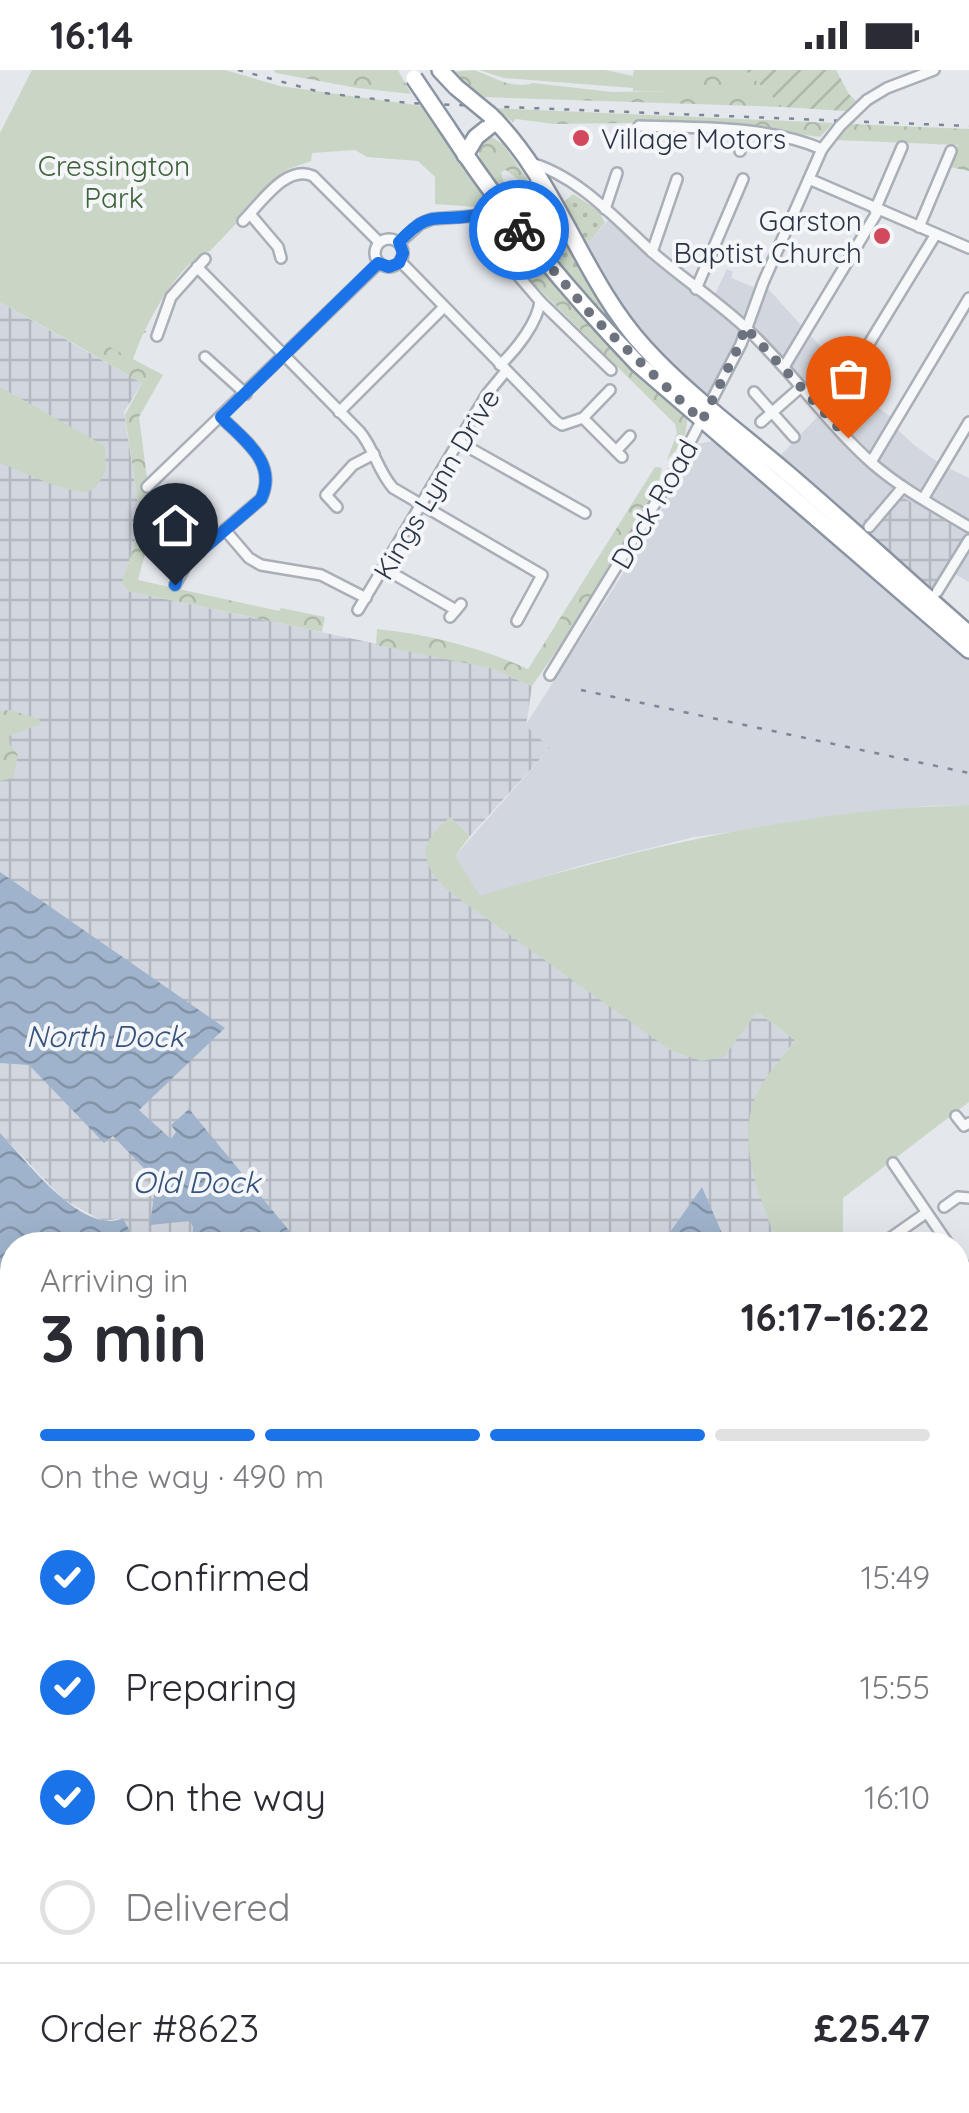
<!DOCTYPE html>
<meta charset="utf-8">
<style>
:root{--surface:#fff;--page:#f7f7f7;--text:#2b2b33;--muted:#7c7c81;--line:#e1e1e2;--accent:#1a73e8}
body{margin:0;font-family:Quicksand,sans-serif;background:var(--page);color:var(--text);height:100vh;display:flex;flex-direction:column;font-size:38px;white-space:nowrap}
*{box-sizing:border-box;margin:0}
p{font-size:32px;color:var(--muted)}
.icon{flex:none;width:55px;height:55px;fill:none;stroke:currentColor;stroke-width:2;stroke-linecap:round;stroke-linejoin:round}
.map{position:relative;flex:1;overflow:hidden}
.panel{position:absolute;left:0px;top:1162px;width:970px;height:882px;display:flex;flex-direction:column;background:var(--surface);border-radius:40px 40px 0 0;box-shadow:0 10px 40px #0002}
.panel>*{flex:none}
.pin{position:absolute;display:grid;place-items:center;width:85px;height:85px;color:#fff;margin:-102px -42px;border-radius:50% 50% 50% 0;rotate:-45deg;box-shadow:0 0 10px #0007}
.pin .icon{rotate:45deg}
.courier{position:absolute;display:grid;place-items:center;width:100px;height:100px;margin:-50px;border:8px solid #1a73e8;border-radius:50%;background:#fff;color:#222;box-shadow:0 2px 12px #0007}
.headline em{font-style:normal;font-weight:800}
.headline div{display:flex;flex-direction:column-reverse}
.headline{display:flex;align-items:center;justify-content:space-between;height:170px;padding:0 40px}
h1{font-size:65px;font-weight:800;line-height:75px}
.bar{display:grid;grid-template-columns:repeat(4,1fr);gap:15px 10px;align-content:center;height:120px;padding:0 40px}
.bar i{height:12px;border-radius:8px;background:var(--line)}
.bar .active{background:var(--accent)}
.bar p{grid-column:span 4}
.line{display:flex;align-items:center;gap:25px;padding:0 40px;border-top:2px solid var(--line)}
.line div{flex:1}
ol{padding:0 40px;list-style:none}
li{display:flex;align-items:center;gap:30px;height:110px}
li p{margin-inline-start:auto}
li .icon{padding:10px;border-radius:50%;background:var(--accent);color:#fff;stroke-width:4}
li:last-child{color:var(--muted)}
li i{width:55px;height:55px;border:5px solid var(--line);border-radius:50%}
.status{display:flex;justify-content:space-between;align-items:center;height:70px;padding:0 50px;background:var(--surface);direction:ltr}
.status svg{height:28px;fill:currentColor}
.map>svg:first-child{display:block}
</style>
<div class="status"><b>16:14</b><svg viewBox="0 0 49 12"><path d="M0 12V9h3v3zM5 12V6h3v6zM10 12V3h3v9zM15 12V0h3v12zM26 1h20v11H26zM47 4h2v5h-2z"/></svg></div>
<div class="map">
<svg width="969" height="2043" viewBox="0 0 969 2043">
<defs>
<pattern id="industrial-grid" width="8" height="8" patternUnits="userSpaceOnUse" patternTransform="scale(2.5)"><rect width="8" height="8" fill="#d2d6de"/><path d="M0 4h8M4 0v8" fill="none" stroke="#b4b8c0"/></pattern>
<pattern id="grass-dots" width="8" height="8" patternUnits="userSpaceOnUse" patternTransform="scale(2.5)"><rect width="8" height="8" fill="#c9d6c5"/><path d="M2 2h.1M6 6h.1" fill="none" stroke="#adb8ab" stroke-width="1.8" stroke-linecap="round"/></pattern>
<pattern id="forest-crowns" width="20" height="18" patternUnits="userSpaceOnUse" patternTransform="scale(2.5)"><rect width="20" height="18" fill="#c9d6c5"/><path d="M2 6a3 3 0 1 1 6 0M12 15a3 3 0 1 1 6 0" fill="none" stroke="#adb8ab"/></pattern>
<pattern id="garden-furrows" width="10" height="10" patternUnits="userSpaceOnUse" patternTransform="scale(2.5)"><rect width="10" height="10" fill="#c9d6c5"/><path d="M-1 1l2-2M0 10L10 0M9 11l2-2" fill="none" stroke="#adb8ab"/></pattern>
<pattern id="water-waves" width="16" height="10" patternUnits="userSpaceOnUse" patternTransform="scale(2.5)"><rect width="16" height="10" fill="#9fb4cc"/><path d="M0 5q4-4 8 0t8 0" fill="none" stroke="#8293a7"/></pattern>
</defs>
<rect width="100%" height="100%" fill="#e4e7ec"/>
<!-- built -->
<g fill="#d2d6de">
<path d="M 613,145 L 712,230 L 727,199 L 733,202 L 731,208 L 751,216 L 760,219 L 763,213 L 828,285 L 852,301 L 849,306 L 869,332 L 896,350 L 893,355 L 914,375 L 942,395 L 969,408 L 969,512 L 946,499 L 968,462 L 859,456 L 778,388 L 823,341 L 746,258 L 712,331 L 645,264 L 612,222 L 587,180 L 583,169 L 589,172 Z"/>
<path d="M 712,371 L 803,443 L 969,589 L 969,735 L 927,736 L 694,767 L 579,796 L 479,827 L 455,786 L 550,678 L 525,656 L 645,469 L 698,374 Z"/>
</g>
<!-- industrial -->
<g fill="url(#industrial-grid)">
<path d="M 0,232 L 142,313 L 124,342 L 141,453 L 122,513 L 128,521 L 490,598 L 532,616 L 526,656 L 550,678 L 470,766 L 450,747 L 447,820 L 757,942 L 795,970 L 757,1022 L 764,1138 L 779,1175 L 142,1175 L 141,1171 L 134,1169 L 123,1148 L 103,1151 L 64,1130 L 0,1063 Z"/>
<path d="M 891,421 L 968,463 L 932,521 L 859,456 Z"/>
<path d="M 958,1338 L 969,1346 L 969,2043 L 948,2033 L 958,2032 Z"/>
</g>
<!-- grass -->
<g fill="url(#grass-dots)">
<path d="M 573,124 L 599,141 L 605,153 L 589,172 L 578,165 L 561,134 Z"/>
<path d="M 551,140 L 659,303 L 635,284 L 531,166 L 536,161 L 529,153 Z"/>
</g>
<!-- forest -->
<g fill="url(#forest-crowns)">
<path d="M 274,0 L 398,0 L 411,24 L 357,18 L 276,3 Z"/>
<path d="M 474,0 C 494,7 513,20 533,13 L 612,22 L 672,21 L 673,0 L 745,0 L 783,37 L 481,27 L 453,2 Z"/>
<path d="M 493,38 L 833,53 L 820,67 L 703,52 L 554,54 L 516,49 L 513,52 Z"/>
<path d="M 851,54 L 969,59 L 969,101 L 950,97 L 958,75 L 836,70 Z"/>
<path d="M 490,66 L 503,74 L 529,112 L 525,115 L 506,100 L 501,102 L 506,121 L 504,127 C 492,116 471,87 482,69 Z"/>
<path d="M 501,156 L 582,245 L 687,347 C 688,366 680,377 667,390 L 677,363 L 675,354 L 512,192 L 498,166 Z"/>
<path d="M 147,261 L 142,265 L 133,289 L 163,305 L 139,347 L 153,454 L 138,510 L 279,541 L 281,538 L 325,547 L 322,562 L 128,521 L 122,513 L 141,453 L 125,345 L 142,313 L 73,273 L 82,262 Z"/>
<path d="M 655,397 L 662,398 L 658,415 L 584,541 L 532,616 L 490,598 L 376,575 L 377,559 C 428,564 482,578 528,599 Z"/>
<path d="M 10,640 L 39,649 L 41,654 L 9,666 L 10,675 L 18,685 L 13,708 L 0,711 L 0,641 Z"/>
</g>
<!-- park -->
<g fill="#c9d6c5">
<path d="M 32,0 L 225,0 L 280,16 L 422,36 L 483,123 L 483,130 L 478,137 L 435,134 L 435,107 L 418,91 L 367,87 L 355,80 L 312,83 L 311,91 L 288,99 L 210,181 C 175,194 146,256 132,289 L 82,262 L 73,273 L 0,232 L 0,63 Z"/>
<path d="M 479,0 L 605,0 L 633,6 L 634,0 L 673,0 L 673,21 L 633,21 L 633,18 L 504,8 Z"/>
<path d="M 0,317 L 105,376 L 106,401 C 102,407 97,417 91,420 C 77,429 17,399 0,393 Z"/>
<path d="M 969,735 L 969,1032 L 843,1128 L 843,1175 L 779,1175 C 760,1130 734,1070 758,1021 C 767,1003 784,987 795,970 L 757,942 L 724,987 L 701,991 L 670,980 L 447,820 C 418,790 418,774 450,747 L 470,766 L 455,786 L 480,826 C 637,778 804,739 969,735 Z"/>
</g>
<!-- garden -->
<path fill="url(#garden-furrows)" d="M 745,0 L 836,0 L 849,24 L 856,31 L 846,41 L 783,37 Z"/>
<!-- water -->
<g fill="url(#water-waves)">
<path d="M 0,802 L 225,958 L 139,1040 L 171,1069 L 176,1062 L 171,1055 L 189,1039 L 301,1175 L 192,1175 L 193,1157 L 190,1151 L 150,1155 L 156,1111 L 113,1066 L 104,1073 L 29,995 L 0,993 Z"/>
<path d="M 0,1063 C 25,1089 83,1167 123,1148 L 134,1169 L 141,1170 L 142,1175 L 12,1175 L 12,2032 L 918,2032 L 949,2043 L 0,2043 Z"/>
<path d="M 702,1117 L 727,1175 L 661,1175 Z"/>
</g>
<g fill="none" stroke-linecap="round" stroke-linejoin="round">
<defs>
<g id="street">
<path d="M 867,30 L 887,18 L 934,0"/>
<path d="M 639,56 C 698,58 766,55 822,79"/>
<path d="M 648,57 L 648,75"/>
<path d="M 740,81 L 740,61"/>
<path d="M 528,92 C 577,105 615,148 651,181 C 682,208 717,231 747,259 C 792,301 827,353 873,394 C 902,419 936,437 969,457"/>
<path d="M 809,109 L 969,178"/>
<path d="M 605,139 L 617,103"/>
<path d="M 875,140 L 902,77"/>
<path d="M 250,144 L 278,177 L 281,188"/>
<path d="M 243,151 C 261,133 286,94 313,106 L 379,172"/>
<path d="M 919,157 L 951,81"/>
<circle cx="389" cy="183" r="14"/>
<path d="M 399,173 L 420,154 L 432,149 L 473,146 L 502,137"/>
<path d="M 483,176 L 498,182 L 540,231 C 538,252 516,280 500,295"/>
<path d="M 652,182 L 677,109"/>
<path d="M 400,191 L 556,351 L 562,355 L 583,348 L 610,320"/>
<path d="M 197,197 L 360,362 C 374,379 378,401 393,418 L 542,505 L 517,551"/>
<path d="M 696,219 L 743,109"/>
<path d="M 540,231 L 611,300"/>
<path d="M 157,266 L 171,227 L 205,189"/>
<path d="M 205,287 L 246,324"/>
<path d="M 784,297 L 878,141"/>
<path d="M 754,322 L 794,367"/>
<path d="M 339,342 L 443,238"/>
<path d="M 826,344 L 936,164"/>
<path d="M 583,348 L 622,387"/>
<path d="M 761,352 L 801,317"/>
<path d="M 459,372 L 585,443"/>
<path d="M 616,381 L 630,366"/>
<path d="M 871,392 L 969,228"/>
<path d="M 147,417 L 379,193"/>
<path d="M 923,429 L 969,352"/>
<path d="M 337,437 L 326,425 L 353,395 L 374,384"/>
<path d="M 869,457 L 903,417"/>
<path d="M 225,460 L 249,488 L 261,495 L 321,505 L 366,528"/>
<path d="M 385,499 L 456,540"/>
<path d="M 175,515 L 188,491 L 261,429 C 278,393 245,371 221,347"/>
<path d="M 937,522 L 969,470"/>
<path d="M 358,540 L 487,324 L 506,301"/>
<path d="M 450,547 L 461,534"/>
<path d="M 550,605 L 675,401 L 741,274 L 763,213 L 822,79 L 840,56"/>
<path d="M 956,1046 L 964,1056 L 969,1053"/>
<path d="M 893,1093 L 949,1175"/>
<path d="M 944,1137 L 958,1127 L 969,1128"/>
<path d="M 888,1175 L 889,1169 L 926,1143"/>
<path d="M 958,1187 L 967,1200"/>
<path d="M 958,1216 L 969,1198"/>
<path d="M 958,1580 L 969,1589"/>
</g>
<g id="highway">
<path d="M 440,0 L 456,17"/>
<path d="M 490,45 C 557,110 582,210 645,278 C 688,325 739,362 787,403 C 849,456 908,511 969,564"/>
<path d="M 447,57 C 503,143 567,220 638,294 L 969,580"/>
<path d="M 465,85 L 476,67 L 496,51"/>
<path d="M 507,144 C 528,140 536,132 539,111"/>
</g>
</defs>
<!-- street casing -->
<use href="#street" stroke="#a9aeb7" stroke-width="14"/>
<!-- highway casing -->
<use href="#highway" stroke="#8b94a3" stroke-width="20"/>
<!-- street -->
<use href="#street" stroke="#f7f8fa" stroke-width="9"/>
<!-- highway -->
<use href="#highway" stroke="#fff" stroke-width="15"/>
<!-- rail -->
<g stroke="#7d8696" stroke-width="2.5" stroke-dasharray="5 10" stroke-linecap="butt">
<path d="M 238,0 L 324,23 L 409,33 L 969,56"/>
<path d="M 581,620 L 969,703"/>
</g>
<defs>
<path id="street-bridge" d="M 840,56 L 867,30"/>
<g id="highway-bridge">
<path d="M 414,8 L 447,57"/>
<path d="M 456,17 L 490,45"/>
</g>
</defs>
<!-- street-bridge casing -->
<use href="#street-bridge" stroke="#a9aeb7" stroke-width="14" stroke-linecap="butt"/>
<!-- highway-bridge casing -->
<use href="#highway-bridge" stroke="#8b94a3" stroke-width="20" stroke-linecap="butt"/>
<!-- street-bridge -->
<use href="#street-bridge" stroke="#f7f8fa" stroke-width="9"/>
<!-- highway-bridge -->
<use href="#highway-bridge" stroke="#fff" stroke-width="15"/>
</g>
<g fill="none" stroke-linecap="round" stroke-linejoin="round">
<!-- done -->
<path stroke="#6c737f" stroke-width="10" stroke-dasharray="0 18" d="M 519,160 L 594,248 L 702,351 L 740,274 L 745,257 L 848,368"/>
<!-- route -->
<path stroke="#1a73e8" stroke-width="12" d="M 175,515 L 179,502 L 188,492 L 261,429 C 278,393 245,371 221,347 L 378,193 L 389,197 L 399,193 L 403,183 L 399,172 C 430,139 434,152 471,146 C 482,145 492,141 502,138 L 519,160"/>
</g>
<!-- markers -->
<g fill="#d1495b" stroke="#f4f6f9" stroke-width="4">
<circle cx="581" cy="68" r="10"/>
<circle cx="882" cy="166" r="10"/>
</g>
<g text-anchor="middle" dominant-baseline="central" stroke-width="8" stroke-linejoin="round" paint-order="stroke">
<!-- poi labels -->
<g font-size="28" fill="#2b3445" stroke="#f4f6f9" text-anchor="start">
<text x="601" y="68">Village Motors</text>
<text x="862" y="150" text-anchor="end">Garston<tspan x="862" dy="32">Baptist Church</tspan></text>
</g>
<!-- park labels -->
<g font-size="28" fill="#3f6138" stroke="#f4f6f9">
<text x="114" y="95">Cressington<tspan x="114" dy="32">Park</tspan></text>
</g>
<!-- street labels -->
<g font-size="28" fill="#2b3445" stroke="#f4f6f9">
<text transform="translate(436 414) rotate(-59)">Kings Lynn Drive</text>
<text transform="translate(654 434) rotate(-60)">Dock Road</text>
</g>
<!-- water labels -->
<g font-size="30" font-style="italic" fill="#34527a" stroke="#f4f6f9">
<text x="105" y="966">North Dock</text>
<text x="196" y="1112">Old Dock</text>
</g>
</g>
</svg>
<div class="pin" style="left:848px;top:368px;background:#ea580c"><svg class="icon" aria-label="bag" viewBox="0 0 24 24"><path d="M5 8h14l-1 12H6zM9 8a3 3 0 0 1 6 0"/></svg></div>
<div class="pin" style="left:175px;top:515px;background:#1f2937"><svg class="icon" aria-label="home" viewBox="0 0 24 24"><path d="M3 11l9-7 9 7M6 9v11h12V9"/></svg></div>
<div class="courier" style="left:519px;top:160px"><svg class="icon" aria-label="bike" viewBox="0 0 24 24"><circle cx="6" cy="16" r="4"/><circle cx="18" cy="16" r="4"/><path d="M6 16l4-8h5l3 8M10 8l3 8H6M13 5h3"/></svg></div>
<section class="panel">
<div class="headline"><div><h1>3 min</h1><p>Arriving in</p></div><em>16:17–16:22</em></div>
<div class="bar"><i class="active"></i><i class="active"></i><i class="active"></i><i></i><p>On the way · 490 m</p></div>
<ol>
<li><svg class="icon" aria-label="check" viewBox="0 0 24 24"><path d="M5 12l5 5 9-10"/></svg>Confirmed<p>15:49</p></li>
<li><svg class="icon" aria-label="check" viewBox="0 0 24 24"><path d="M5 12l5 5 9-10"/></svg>Preparing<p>15:55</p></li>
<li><svg class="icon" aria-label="check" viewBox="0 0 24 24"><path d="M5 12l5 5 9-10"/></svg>On the way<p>16:10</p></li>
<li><i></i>Delivered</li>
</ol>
<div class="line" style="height:130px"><div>Order #8623</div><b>£25.47</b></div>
</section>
</div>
